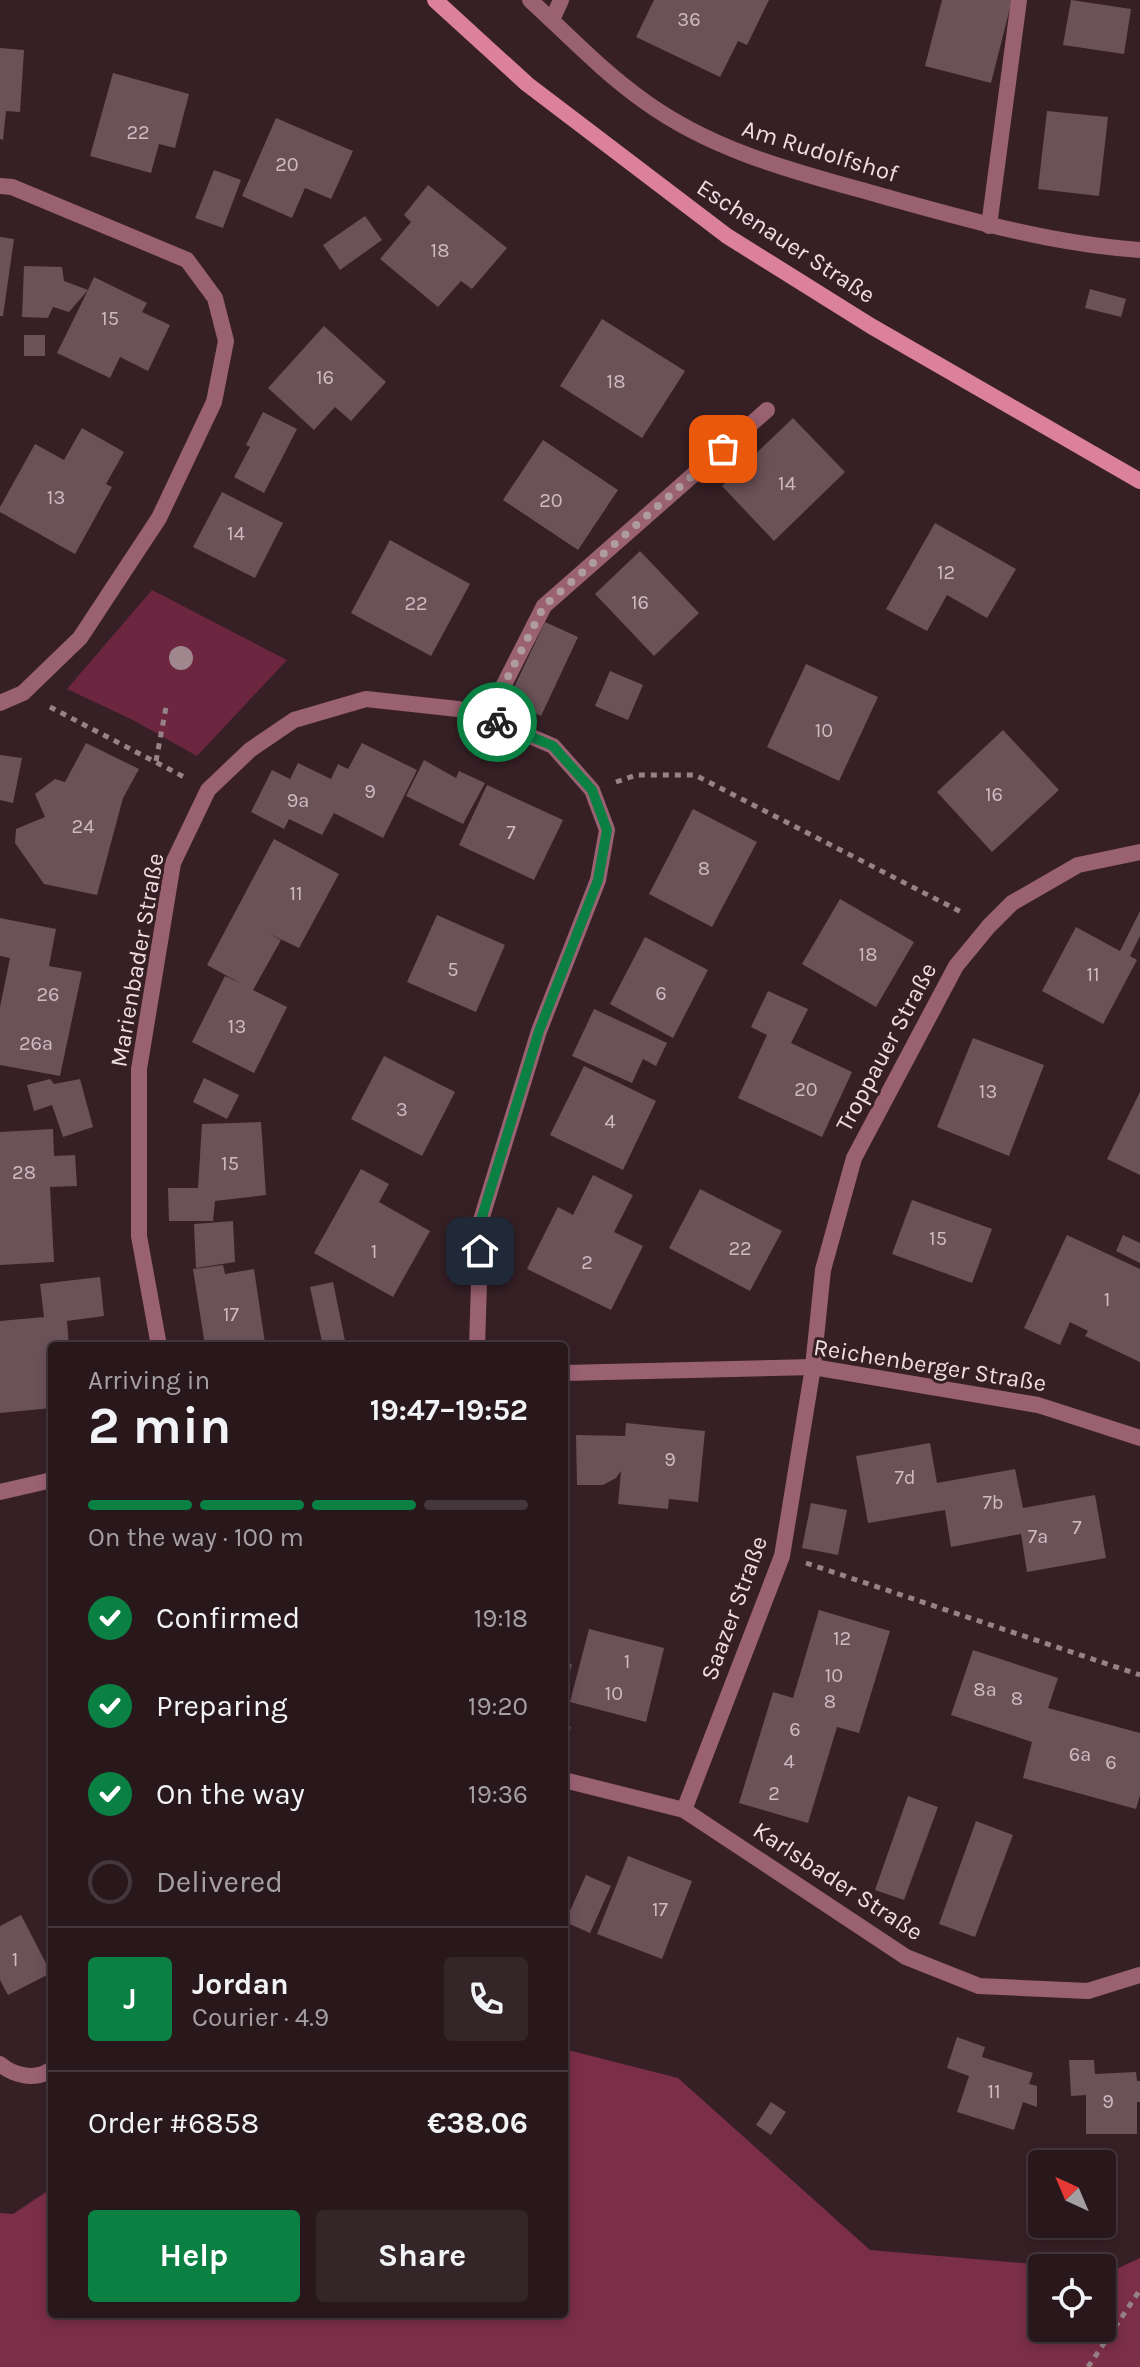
<!DOCTYPE html>
<meta charset="utf-8">
<style>
:root{--surface:#28181c;--page:#342529;--text:#f1f3f6;--muted:#a5a0a3;--line:#44373b;--accent:#0b8043}
body{margin:0;font-family:Karla,sans-serif;background:var(--page);color:var(--text);height:100vh;display:flex;flex-direction:column;font-size:30px;white-space:nowrap}
*{box-sizing:border-box;margin:0}
p{font-size:26px;color:var(--muted)}
.icon{flex:none;width:44px;height:44px;fill:none;stroke:currentColor;stroke-width:2;stroke-linecap:round;stroke-linejoin:round}
.map{position:relative;flex:1;overflow:hidden}
.drawer{position:absolute;left:48px;top:1342px;width:520px;height:976px;display:flex;flex-direction:column;background:var(--surface);border-radius:8px;box-shadow:0 4px 12px #0003,0 0 0 2px var(--line)}
.drawer>*{flex:none}
.needle{width:52px;rotate:316deg}
.controls{position:absolute;left:1028px;top:2150px;display:grid;gap:16px}
.controls a{display:grid;place-items:center;width:88px;height:88px;border-radius:8px;background:var(--surface);box-shadow:0 4px 12px #0003,0 0 0 2px var(--line);font-size:40px}
.pin{position:absolute;display:grid;place-items:center;width:68px;height:68px;color:#fff;margin:-34px;border-radius:16px;box-shadow:0 4px 12px #0006}
.courier{position:absolute;display:grid;place-items:center;width:80px;height:80px;margin:-40px;border:6px solid #0b8043;border-radius:50%;background:#fff;color:#222;box-shadow:0 2px 10px #0007}
.headline em{font-style:normal;font-weight:700}
.headline div{display:flex;flex-direction:column-reverse}
.headline{display:flex;align-items:center;justify-content:space-between;height:136px;padding:0 40px}
h1{font-size:52px;font-weight:700;line-height:60px}
.bar{display:grid;grid-template-columns:repeat(4,1fr);gap:12px 8px;align-content:center;height:96px;padding:0 40px}
.bar i{height:10px;border-radius:6px;background:var(--line)}
.bar .on{background:var(--accent)}
.bar p{grid-column:span 4}
.line{display:flex;align-items:center;gap:20px;padding:0 40px;border-top:2px solid var(--line)}
.line div{flex:1}
.round{display:grid;place-items:center;flex:none;width:84px;height:84px;border-radius:8px;background:var(--page)}
ol{padding:0 40px;list-style:none}
li{display:flex;align-items:center;gap:24px;height:88px}
li p{margin-inline-start:auto}
li .icon{padding:8px;border-radius:50%;background:var(--accent);color:#fff;stroke-width:4}
li:last-child{color:var(--muted)}
li i{width:44px;height:44px;border:4px solid var(--line);border-radius:50%}
.action{display:flex;gap:16px;margin-top:auto;padding:16px 40px}
.action a{flex:1;height:92px;border-radius:8px;background:var(--accent);color:#fff;font-size:32px;font-weight:700;line-height:92px;text-align:center}
.action a+a{background:var(--page);color:var(--text)}
.map>svg:first-child{display:block}
</style>
<div class="map">
<svg width="1140" height="2367" viewBox="0 0 1140 2367">
<rect width="100%" height="100%" fill="#362026"/>
<!-- green -->
<path fill="#6d263f" d="M 152,590 L 287,660 L 197,756 L 133,720 L 67,689 Z"/>
<!-- forest -->
<path fill="#7b2e48" d="M 564,2049 L 678,2078 L 870,2250 L 1081,2268 L 1042,2268 L 1042,2328 L 1102,2328 L 1102,2270 L 1112,2271 L 1140,2258 L 1140,2367 L 0,2367 L 0,2213 L 13,2214 L 52,2188 L 52,2314 L 564,2314 Z"/>
<!-- building -->
<g fill="#6b5158">
<path d="M 654,0 L 769,0 L 747,45 L 738,41 L 720,77 L 636,37 Z"/>
<path d="M 942,0 L 1012,0 L 991,83 L 925,66 Z"/>
<path d="M 1071,0 L 1131,9 L 1124,54 L 1063,45 Z"/>
<path d="M 0,48 L 24,50 L 20,112 L 6,111 L 3,140 L 0,139 Z"/>
<path d="M 113,73 L 189,94 L 175,148 L 159,144 L 151,173 L 90,156 Z"/>
<path d="M 1047,111 L 1108,117 L 1099,196 L 1038,189 Z"/>
<path d="M 276,118 L 353,151 L 331,199 L 305,188 L 292,218 L 242,196 Z"/>
<path d="M 214,170 L 241,180 L 223,228 L 195,218 Z"/>
<path d="M 428,185 L 507,248 L 472,289 L 461,281 L 438,307 L 380,259 L 411,222 L 404,215 Z"/>
<path d="M 365,216 L 382,240 L 340,270 L 323,245 Z"/>
<path d="M 0,237 L 14,239 L 3,316 L 0,316 Z"/>
<path d="M 24,266 L 62,267 L 64,281 L 88,290 L 94,277 L 147,303 L 142,312 L 170,325 L 148,371 L 120,357 L 110,378 L 57,353 L 88,290 L 69,312 L 53,307 L 48,318 L 22,317 Z"/>
<path d="M 1090,289 L 1126,299 L 1121,317 L 1085,308 Z"/>
<path d="M 602,319 L 685,371 L 642,438 L 560,386 Z"/>
<path d="M 324,326 L 386,382 L 351,421 L 335,407 L 314,430 L 268,388 Z"/>
<rect x="24" y="335" width="21" height="21"/>
<path d="M 263,412 L 297,429 L 264,493 L 234,477 L 250,447 L 246,445 Z"/>
<path d="M 793,418 L 845,472 L 774,541 L 722,486 Z"/>
<path d="M 82,428 L 124,452 L 106,484 L 112,487 L 75,554 L 0,512 L 0,507 L 35,444 L 64,460 Z"/>
<path d="M 543,440 L 618,490 L 578,550 L 503,500 Z"/>
<path d="M 222,492 L 283,523 L 255,578 L 193,547 Z"/>
<path d="M 935,523 L 1016,569 L 987,618 L 947,595 L 927,631 L 886,609 Z"/>
<path d="M 390,540 L 470,584 L 431,656 L 351,613 Z"/>
<path d="M 640,551 L 699,613 L 654,656 L 595,594 Z"/>
<path d="M 545,622 L 578,637 L 541,716 L 508,700 Z"/>
<path d="M 806,664 L 878,697 L 839,781 L 767,747 Z"/>
<path d="M 610,671 L 643,685 L 628,720 L 595,706 Z"/>
<path d="M 1003,730 L 1059,790 L 992,852 L 937,792 Z"/>
<path d="M 86,743 L 139,769 L 123,798 L 97,895 L 44,884 L 15,843 L 16,829 L 45,817 L 35,794 L 55,779 L 65,782 Z"/>
<path d="M 362,743 L 417,770 L 383,838 L 334,813 L 322,835 L 289,819 L 284,829 L 251,812 L 272,770 L 290,779 L 298,763 L 331,779 L 338,764 L 348,769 Z"/>
<path d="M 0,755 L 22,758 L 13,803 L 0,800 Z"/>
<path d="M 424,760 L 456,778 L 459,771 L 485,783 L 463,824 L 406,796 Z"/>
<path d="M 487,785 L 563,820 L 534,880 L 459,845 Z"/>
<path d="M 693,809 L 757,842 L 712,927 L 649,894 Z"/>
<path d="M 274,839 L 339,874 L 299,948 L 268,933 L 281,940 L 253,990 L 287,1007 L 254,1073 L 192,1042 L 225,976 L 240,983 L 207,965 Z"/>
<path d="M 840,899 L 914,942 L 876,1007 L 802,964 Z"/>
<path d="M 1140,911 L 1140,936 L 1130,956 L 1137,960 L 1103,1024 L 1042,991 L 1076,927 L 1120,951 Z"/>
<path d="M 437,915 L 505,945 L 476,1012 L 407,982 Z"/>
<path d="M 0,918 L 56,929 L 49,966 L 82,972 L 60,1076 L 0,1065 L 0,1007 L 10,958 L 0,956 Z"/>
<path d="M 645,937 L 708,970 L 673,1038 L 610,1004 Z"/>
<path d="M 768,991 L 808,1009 L 791,1043 L 852,1072 L 822,1137 L 738,1098 L 767,1035 L 751,1027 Z"/>
<path d="M 594,1009 L 667,1043 L 656,1066 L 643,1059 L 632,1083 L 572,1056 Z"/>
<path d="M 973,1038 L 1044,1065 L 1009,1156 L 937,1127 Z"/>
<path d="M 384,1056 L 455,1092 L 422,1156 L 351,1119 Z"/>
<path d="M 584,1066 L 656,1101 L 623,1170 L 550,1135 Z"/>
<path d="M 204,1078 L 239,1095 L 227,1119 L 193,1102 Z"/>
<path d="M 50,1079 L 54,1084 L 80,1079 L 93,1127 L 63,1137 L 52,1105 L 34,1111 L 27,1085 Z"/>
<path d="M 1140,1092 L 1140,1175 L 1107,1159 Z"/>
<path d="M 261,1122 L 266,1195 L 215,1201 L 213,1221 L 169,1221 L 168,1188 L 198,1188 L 202,1124 Z"/>
<path d="M 53,1129 L 54,1156 L 75,1155 L 77,1186 L 50,1187 L 54,1262 L 0,1265 L 0,1132 Z"/>
<path d="M 361,1169 L 389,1184 L 379,1202 L 430,1231 L 393,1297 L 314,1253 Z"/>
<path d="M 593,1175 L 633,1195 L 614,1232 L 643,1246 L 611,1310 L 527,1269 L 558,1207 L 573,1215 Z"/>
<path d="M 700,1189 L 782,1231 L 750,1291 L 669,1248 Z"/>
<path d="M 912,1200 L 992,1229 L 972,1283 L 892,1254 Z"/>
<path d="M 233,1221 L 235,1262 L 196,1268 L 194,1224 Z"/>
<path d="M 1067,1235 L 1140,1269 L 1140,1362 L 1085,1336 L 1088,1331 L 1070,1322 L 1060,1345 L 1024,1328 Z"/>
<path d="M 1123,1235 L 1140,1243 L 1140,1263 L 1116,1251 Z"/>
<path d="M 223,1265 L 225,1274 L 254,1269 L 265,1343 L 247,1346 L 205,1346 L 193,1269 Z"/>
<path d="M 100,1277 L 104,1316 L 67,1321 L 69,1346 L 52,1346 L 52,1408 L 0,1413 L 0,1321 L 44,1317 L 40,1284 Z"/>
<path d="M 333,1282 L 346,1346 L 323,1346 L 310,1287 Z"/>
<path d="M 626,1423 L 705,1431 L 698,1502 L 669,1499 L 668,1509 L 618,1504 L 621,1471 L 616,1478 L 603,1485 L 577,1485 L 576,1435 L 625,1436 Z"/>
<path d="M 930,1443 L 937,1483 L 1015,1469 L 1023,1508 L 1095,1495 L 1106,1558 L 1027,1572 L 1021,1534 L 951,1547 L 945,1510 L 868,1523 L 856,1456 Z"/>
<path d="M 811,1503 L 847,1510 L 838,1555 L 802,1548 Z"/>
<path d="M 52,1554 L 52,1575 L 51,1575 L 46,1556 Z"/>
<path d="M 819,1610 L 890,1631 L 859,1733 L 837,1727 L 808,1823 L 739,1803 L 773,1692 L 793,1698 Z"/>
<path d="M 589,1629 L 664,1648 L 646,1722 L 570,1702 Z"/>
<path d="M 973,1650 L 1058,1678 L 1048,1708 L 1140,1733 L 1140,1795 L 1136,1809 L 1023,1778 L 1032,1742 L 951,1715 Z"/>
<path d="M 564,1663 L 572,1664 L 565,1690 L 564,1689 Z"/>
<path d="M 564,1725 L 571,1727 L 565,1750 L 564,1749 Z"/>
<path d="M 908,1796 L 938,1807 L 904,1900 L 875,1890 Z"/>
<path d="M 976,1821 L 1013,1835 L 975,1937 L 939,1924 Z"/>
<path d="M 628,1856 L 692,1881 L 662,1959 L 597,1934 Z"/>
<path d="M 586,1875 L 611,1886 L 590,1933 L 565,1922 Z"/>
<path d="M 21,1915 L 51,1973 L 8,1995 L 0,1980 L 0,1926 Z"/>
<path d="M 957,2037 L 985,2047 L 982,2057 L 1033,2073 L 1029,2084 L 1037,2086 L 1037,2107 L 1023,2102 L 1014,2130 L 957,2112 L 969,2076 L 947,2068 Z"/>
<path d="M 1069,2060 L 1094,2060 L 1095,2074 L 1136,2072 L 1137,2081 L 1140,2081 L 1140,2102 L 1137,2102 L 1137,2134 L 1086,2134 L 1086,2095 L 1071,2096 Z"/>
<path d="M 771,2102 L 786,2112 L 771,2135 L 756,2125 Z"/>
</g>
<g fill="none" stroke-linecap="round" stroke-linejoin="round">
<!-- path -->
<g stroke="#968388" stroke-width="5" stroke-dasharray="6 6" stroke-linecap="butt">
<path d="M 50,707 L 186,778"/>
<path d="M 156,761 L 167,702"/>
<path d="M 616,782 L 636,775 L 695,775 L 963,913"/>
<path d="M 806,1563 L 1140,1675"/>
<path d="M 1088,2367 L 1140,2290"/>
</g>
<!-- service -->
<g stroke="#9a6172" stroke-width="16">
<path d="M 552,20 L 561,0"/>
<path d="M 989,226 L 1019,0"/>
<path d="M 487,718 L 544,606 L 767,410"/>
</g>
<!-- minor -->
<g stroke="#9a6172" stroke-width="16">
<path d="M 530,0 C 567,34 603,72 644,101 C 714,152 797,172 879,195 C 965,219 1051,244 1140,250"/>
<path d="M 0,186 L 12,187 L 187,260 L 215,298 L 226,341 L 214,402 L 159,518 L 80,638 L 23,693 L 0,703"/>
<path d="M 159,1346 L 139,1236 L 139,1069 L 173,863 L 208,790 L 250,750 L 294,720 L 366,699 L 458,709 L 487,718 L 553,746 L 592,790 L 607,830 L 598,880 L 539,1031 L 481,1220 L 477,1346"/>
<path d="M 564,1373 L 813,1367 L 1038,1405 L 1140,1438"/>
<path d="M 0,1492 L 52,1480"/>
<path d="M 564,1780 L 684,1810 L 906,1957 L 979,1986 L 1088,1991 L 1140,1975"/>
<path d="M 684,1810 L 782,1556 L 813,1367 L 823,1270 L 854,1158 L 956,966 L 989,926 L 1012,903 L 1078,865 L 1140,852"/>
<path d="M 0,2064 C 14,2076 36,2081 52,2069"/>
</g>
<!-- secondary -->
<path stroke="#dc819c" stroke-width="16" d="M 435,0 L 527,84 L 727,236 L 871,326 L 1140,481"/>
</g>
<!-- trees -->
<circle fill="#9f878d" cx="181" cy="658" r="12"/>
<g fill="none" stroke-linecap="round" stroke-linejoin="round">
<!-- done -->
<path stroke="#ae9ca0" stroke-width="8" stroke-dasharray="0 14.4" d="M 497,722 L 487,718 L 544,606 L 723,449"/>
<!-- route -->
<path stroke="#0b8043" stroke-width="10" d="M 480,1251 L 481,1220 L 539,1031 L 598,880 L 607,830 L 592,790 L 553,746 L 497,722"/>
</g>
<g text-anchor="middle" dominant-baseline="central" stroke-width="6" stroke-linejoin="round" paint-order="stroke">
<!-- number labels -->
<g font-size="20" fill="#cdbbc0">
<text x="689" y="19">36</text>
<text x="138" y="132">22</text>
<text x="287" y="164">20</text>
<text x="440" y="250">18</text>
<text x="110" y="318">15</text>
<text x="325" y="377">16</text>
<text x="616" y="381">18</text>
<text x="787" y="483">14</text>
<text x="56" y="497">13</text>
<text x="551" y="500">20</text>
<text x="236" y="533">14</text>
<text x="946" y="572">12</text>
<text x="640" y="602">16</text>
<text x="416" y="603">22</text>
<text x="824" y="730">10</text>
<text x="370" y="791">9</text>
<text x="994" y="794">16</text>
<text x="298" y="800">9a</text>
<text x="83" y="826">24</text>
<text x="511" y="832">7</text>
<text x="704" y="868">8</text>
<text x="296" y="893">11</text>
<text x="868" y="954">18</text>
<text x="453" y="969">5</text>
<text x="1093" y="974">11</text>
<text x="661" y="993">6</text>
<text x="48" y="994">26</text>
<text x="237" y="1026">13</text>
<text x="36" y="1043">26a</text>
<text x="806" y="1089">20</text>
<text x="988" y="1091">13</text>
<text x="402" y="1109">3</text>
<text x="610" y="1121">4</text>
<text x="230" y="1163">15</text>
<text x="24" y="1172">28</text>
<text x="938" y="1238">15</text>
<text x="740" y="1248">22</text>
<text x="374" y="1251">1</text>
<text x="587" y="1262">2</text>
<text x="1107" y="1299">1</text>
<text x="231" y="1314">17</text>
<text x="670" y="1459">9</text>
<text x="905" y="1477">7d</text>
<text x="993" y="1502">7b</text>
<text x="1077" y="1527">7</text>
<text x="1038" y="1536">7a</text>
<text x="842" y="1638">12</text>
<text x="627" y="1661">1</text>
<text x="834" y="1675">10</text>
<text x="985" y="1689">8a</text>
<text x="614" y="1693">10</text>
<text x="1017" y="1698">8</text>
<text x="830" y="1701">8</text>
<text x="795" y="1729">6</text>
<text x="1080" y="1754">6a</text>
<text x="789" y="1761">4</text>
<text x="1111" y="1762">6</text>
<text x="774" y="1793">2</text>
<text x="660" y="1909">17</text>
<text x="15" y="1959">1</text>
<text x="994" y="2091">11</text>
<text x="1108" y="2101">9</text>
</g>
<!-- street labels -->
<g font-size="24" fill="#eedee2" stroke="#362026">
<text transform="translate(820 151) rotate(17)">Am Rudolfshof</text>
<text transform="translate(786 241) rotate(33)">Eschenauer Straße</text>
<text transform="translate(137 960) rotate(-80)">Marienbader Straße</text>
<text transform="translate(886 1047) rotate(-62)">Troppauer Straße</text>
<text transform="translate(930 1365) rotate(9)">Reichenberger Straße</text>
<text transform="translate(734 1608) rotate(-70)">Saazer Straße</text>
<text transform="translate(838 1881) rotate(33)">Karlsbader Straße</text>
</g>
</g>
</svg>
<div class="controls">
<a><svg class="needle" viewBox="-14 -14 28 28"><path d="M0-13l5 13h-10z" fill="#e53935"/><path d="M0 13l5-13h-10z" fill="#a5a0a3"/></svg></a>
<a><svg class="icon" aria-label="locate" viewBox="0 0 24 24"><circle cx="12" cy="12" r="6"/><path d="M12 2v4M12 18v4M2 12h4M18 12h4"/></svg></a>
</div>
<div class="pin" style="left:723px;top:449px;background:#ea580c"><svg class="icon" aria-label="bag" viewBox="0 0 24 24"><path d="M5 8h14l-1 12H6zM9 8a3 3 0 0 1 6 0"/></svg></div>
<div class="pin" style="left:480px;top:1251px;background:#1f2937"><svg class="icon" aria-label="home" viewBox="0 0 24 24"><path d="M3 11l9-7 9 7M6 9v11h12V9"/></svg></div>
<div class="courier" style="left:497px;top:722px"><svg class="icon" aria-label="bike" viewBox="0 0 24 24"><circle cx="6" cy="16" r="4"/><circle cx="18" cy="16" r="4"/><path d="M6 16l4-8h5l3 8M10 8l3 8H6M13 5h3"/></svg></div>
<section class="drawer">
<div class="headline"><div><h1>2 min</h1><p>Arriving in</p></div><em>19:47–19:52</em></div>
<div class="bar"><i class="on"></i><i class="on"></i><i class="on"></i><i></i><p>On the way · 100 m</p></div>
<ol>
<li><svg class="icon" aria-label="check" viewBox="0 0 24 24"><path d="M5 12l5 5 9-10"/></svg>Confirmed<p>19:18</p></li>
<li><svg class="icon" aria-label="check" viewBox="0 0 24 24"><path d="M5 12l5 5 9-10"/></svg>Preparing<p>19:20</p></li>
<li><svg class="icon" aria-label="check" viewBox="0 0 24 24"><path d="M5 12l5 5 9-10"/></svg>On the way<p>19:36</p></li>
<li><i></i>Delivered</li>
</ol>
<div class="line" style="height:144px"><b class="round" style="background:var(--accent);color:#fff">J</b><div><b>Jordan</b><p>Courier · 4.9</p></div><a class="round"><svg class="icon" aria-label="phone" viewBox="0 0 24 24"><path d="M5 4h4l2 5-3 2q2 4 5 5l2-3 5 2v4C11 20 4 13 5 4z"/></svg></a></div>
<div class="line" style="height:104px"><div>Order #6858</div><b>€38.06</b></div>
<div class="action"><a>Help</a><a>Share</a></div>
</section>
</div>
